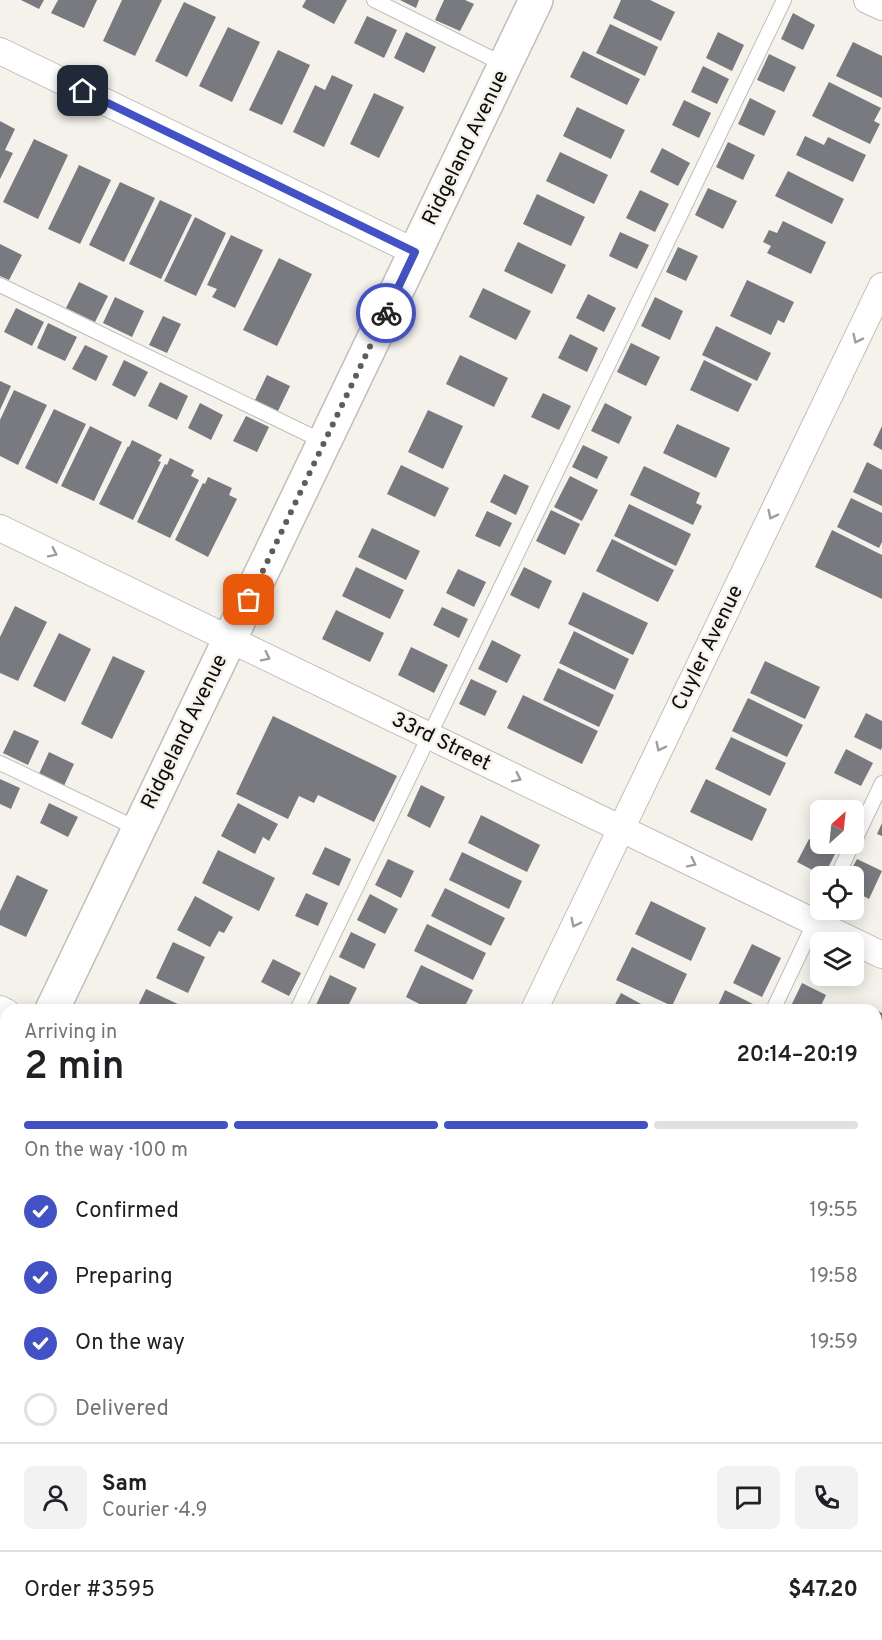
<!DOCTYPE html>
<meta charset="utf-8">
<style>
:root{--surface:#fff;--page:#f2f2f2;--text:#202124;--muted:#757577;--line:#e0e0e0;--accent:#4251c5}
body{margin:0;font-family:Overpass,sans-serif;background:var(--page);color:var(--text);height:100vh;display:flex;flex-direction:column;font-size:22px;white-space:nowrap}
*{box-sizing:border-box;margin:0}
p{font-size:20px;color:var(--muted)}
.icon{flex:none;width:33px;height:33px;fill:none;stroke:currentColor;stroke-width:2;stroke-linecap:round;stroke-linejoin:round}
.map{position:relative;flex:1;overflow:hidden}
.panel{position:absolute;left:0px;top:1004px;width:882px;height:638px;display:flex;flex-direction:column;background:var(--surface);border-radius:18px 18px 0 0;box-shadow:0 3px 15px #0003}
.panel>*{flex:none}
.needle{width:39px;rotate:27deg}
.tools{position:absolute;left:810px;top:800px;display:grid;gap:12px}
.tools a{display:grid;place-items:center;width:54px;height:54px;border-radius:9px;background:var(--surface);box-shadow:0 3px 15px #0003;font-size:30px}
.pin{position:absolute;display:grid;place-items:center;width:51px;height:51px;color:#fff;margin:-26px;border-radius:12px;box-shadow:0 3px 9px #0006}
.courier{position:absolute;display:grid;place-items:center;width:60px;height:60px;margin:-30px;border:4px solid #4251c5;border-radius:50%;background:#fff;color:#222;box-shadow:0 2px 8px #0007}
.headline em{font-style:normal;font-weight:600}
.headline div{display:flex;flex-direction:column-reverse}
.headline{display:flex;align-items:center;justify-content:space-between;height:102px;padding:0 24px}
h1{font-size:39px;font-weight:600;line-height:45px}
.bar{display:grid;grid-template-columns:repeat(4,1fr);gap:9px 6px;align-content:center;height:72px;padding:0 24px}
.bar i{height:8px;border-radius:4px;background:var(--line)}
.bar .on{background:var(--accent)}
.bar p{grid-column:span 4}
.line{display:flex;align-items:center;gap:15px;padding:0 24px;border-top:2px solid var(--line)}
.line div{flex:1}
.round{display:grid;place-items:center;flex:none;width:63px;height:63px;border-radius:9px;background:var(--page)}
ol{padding:0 24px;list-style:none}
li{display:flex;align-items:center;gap:18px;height:66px}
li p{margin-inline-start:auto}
li .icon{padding:6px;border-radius:50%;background:var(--accent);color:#fff;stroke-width:4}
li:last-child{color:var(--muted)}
li i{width:33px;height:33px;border:3px solid var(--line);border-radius:50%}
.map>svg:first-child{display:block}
</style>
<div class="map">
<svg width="882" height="1640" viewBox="0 0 882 1640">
<rect width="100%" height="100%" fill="#f4f2eb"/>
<!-- built -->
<g fill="#ebe6d8">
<path d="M 0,1186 L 6,1187 L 6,1635 L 230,1635 L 227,1640 L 0,1640 Z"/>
<path d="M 876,1221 L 882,1221 L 882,1640 L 779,1640 L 768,1635 L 876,1635 Z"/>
<path d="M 336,1635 L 708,1635 L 705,1640 L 346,1640 Z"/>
</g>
<!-- building -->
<g fill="#787a80">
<path d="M 21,0 L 44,0 L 39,9 Z"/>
<path d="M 58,0 L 97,0 L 84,28 L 51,13 Z"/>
<path d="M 122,0 L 162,0 L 135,56 L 103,41 Z"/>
<path d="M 306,0 L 347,0 L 334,24 L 302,7 Z"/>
<path d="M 400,0 L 419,0 L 416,8 Z"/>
<path d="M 444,0 L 465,0 L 474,4 L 460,31 L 435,20 Z"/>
<path d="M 621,0 L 650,0 L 675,12 L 661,41 L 613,18 Z"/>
<path d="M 184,2 L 216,17 L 187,77 L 155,61 Z"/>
<path d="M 793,13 L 815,25 L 803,50 L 781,39 Z"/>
<path d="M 367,16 L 397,30 L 384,58 L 354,43 Z"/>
<path d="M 610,24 L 658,47 L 645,76 L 596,53 Z"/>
<path d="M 228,27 L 260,42 L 232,102 L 199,86 Z"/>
<path d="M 406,32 L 436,47 L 424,73 L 394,58 Z"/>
<path d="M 718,32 L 744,45 L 732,71 L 706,58 Z"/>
<path d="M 853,42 L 882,56 L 882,98 L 836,76 Z"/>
<path d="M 278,50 L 310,65 L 282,125 L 249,110 Z"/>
<path d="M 583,51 L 640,79 L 627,105 L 570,77 Z"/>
<path d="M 769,54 L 796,67 L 784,92 L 757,80 Z"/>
<path d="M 703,66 L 729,79 L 717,104 L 691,92 Z"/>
<path d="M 332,75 L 353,85 L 324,147 L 293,132 L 315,85 L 325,90 Z"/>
<path d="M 829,82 L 881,108 L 874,121 L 880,124 L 870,144 L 812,116 Z"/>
<path d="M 374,93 L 404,107 L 379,158 L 350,144 Z"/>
<path d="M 750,98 L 776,111 L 764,136 L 738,124 Z"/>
<path d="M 684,100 L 711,113 L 699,138 L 672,125 Z"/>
<path d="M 577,107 L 625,130 L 611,159 L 563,136 Z"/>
<path d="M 0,121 L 15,129 L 5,150 L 13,153 L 0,179 Z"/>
<path d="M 805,136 L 824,145 L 828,137 L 866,155 L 853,182 L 796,155 Z"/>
<path d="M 34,139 L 68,155 L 38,219 L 3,202 Z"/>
<path d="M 728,142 L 755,155 L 743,180 L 716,167 Z"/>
<path d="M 662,148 L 690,163 L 678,186 L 650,172 Z"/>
<path d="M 560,152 L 608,175 L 594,204 L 546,181 Z"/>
<path d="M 79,165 L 111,180 L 80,244 L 48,229 Z"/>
<path d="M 788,171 L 844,199 L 832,224 L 775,196 Z"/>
<path d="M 120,182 L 155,198 L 124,262 L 89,245 Z"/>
<path d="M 708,188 L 737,201 L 723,229 L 695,215 Z"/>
<path d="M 640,190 L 669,204 L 655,232 L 626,218 Z"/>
<path d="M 537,194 L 585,217 L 571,246 L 523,224 Z"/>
<path d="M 160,200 L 192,215 L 161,279 L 129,264 Z"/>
<path d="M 195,217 L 226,233 L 196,296 L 164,281 Z"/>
<path d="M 783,221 L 826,242 L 811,274 L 767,253 L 771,246 L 763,242 L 769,230 L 777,233 Z"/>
<path d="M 620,232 L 649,245 L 637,269 L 609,256 Z"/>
<path d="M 231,235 L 263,250 L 235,308 L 212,297 L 217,289 L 207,285 Z"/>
<path d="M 518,242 L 566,265 L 552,294 L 504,271 Z"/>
<path d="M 0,244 L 22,255 L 9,280 L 0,276 Z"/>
<path d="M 678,247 L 698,256 L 686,281 L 666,272 Z"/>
<path d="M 279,258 L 312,274 L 277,346 L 243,330 Z"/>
<path d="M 747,280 L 794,302 L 784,323 L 778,320 L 771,335 L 730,316 Z"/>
<path d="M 79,282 L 108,296 L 95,322 L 66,308 Z"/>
<path d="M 483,288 L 531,311 L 516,340 L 469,317 Z"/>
<path d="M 588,294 L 616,308 L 604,332 L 576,318 Z"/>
<path d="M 115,297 L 144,311 L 132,337 L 103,323 Z"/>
<path d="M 655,297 L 683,311 L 670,340 L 641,326 Z"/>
<path d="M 16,308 L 44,322 L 32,346 L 4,332 Z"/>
<path d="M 163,316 L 181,324 L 167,353 L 149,345 Z"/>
<path d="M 48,323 L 77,337 L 65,361 L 37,348 Z"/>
<path d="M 716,326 L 771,353 L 757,381 L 702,355 Z"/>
<path d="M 570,334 L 598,348 L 587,372 L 558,358 Z"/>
<path d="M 631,343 L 660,357 L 646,386 L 617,372 Z"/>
<path d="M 85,345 L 108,356 L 96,381 L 72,369 Z"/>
<path d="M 460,355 L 508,378 L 494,407 L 446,384 Z"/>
<path d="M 124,360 L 148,372 L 135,397 L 112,385 Z"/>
<path d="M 704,360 L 752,384 L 738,412 L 690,390 Z"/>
<path d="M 267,375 L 290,386 L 278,411 L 255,400 Z"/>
<path d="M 0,381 L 11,386 L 0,410 Z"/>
<path d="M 160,382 L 188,396 L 177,420 L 148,406 Z"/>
<path d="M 14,390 L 47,405 L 18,465 L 0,456 L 0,420 Z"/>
<path d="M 543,393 L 571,406 L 559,430 L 531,417 Z"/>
<path d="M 200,403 L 223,415 L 211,440 L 188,428 Z"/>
<path d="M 605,403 L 632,417 L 619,444 L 591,431 Z"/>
<path d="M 54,409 L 86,424 L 57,484 L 25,468 Z"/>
<path d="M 428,410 L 463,426 L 443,469 L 408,452 Z"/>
<path d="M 246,416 L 269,427 L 257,452 L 233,441 Z"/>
<path d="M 677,424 L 730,448 L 716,478 L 663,453 Z"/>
<path d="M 90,426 L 122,442 L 94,501 L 61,486 Z"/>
<path d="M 882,426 L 882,450 L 873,445 Z"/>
<path d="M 132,440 L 162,455 L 158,461 L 161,462 L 133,520 L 99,504 L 128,446 L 129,447 Z"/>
<path d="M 583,445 L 608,457 L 597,479 L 572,467 Z"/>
<path d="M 170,458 L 194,470 L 191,476 L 199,480 L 170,538 L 137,522 L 165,464 L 167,465 Z"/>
<path d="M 867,462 L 882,470 L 882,506 L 853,492 Z"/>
<path d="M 401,465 L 449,488 L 435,517 L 387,494 Z"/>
<path d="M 644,466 L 700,493 L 696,503 L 702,506 L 693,525 L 630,495 Z"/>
<path d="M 504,474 L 529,486 L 516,515 L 490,502 Z"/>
<path d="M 570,476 L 598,490 L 582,521 L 554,507 Z"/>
<path d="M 208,477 L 232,488 L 229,495 L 237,499 L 208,557 L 175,540 L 203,483 L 205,484 Z"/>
<path d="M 851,498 L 882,513 L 882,542 L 879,548 L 837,527 Z"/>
<path d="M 629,504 L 691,534 L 676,566 L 614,536 Z"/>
<path d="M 551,510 L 580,524 L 565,555 L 536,541 Z"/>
<path d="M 487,511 L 512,523 L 500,547 L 475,536 Z"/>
<path d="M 372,528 L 420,551 L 406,580 L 358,557 Z"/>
<path d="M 832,530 L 882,555 L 882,599 L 815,567 Z"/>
<path d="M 612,539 L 674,570 L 658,602 L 596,571 Z"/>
<path d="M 356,567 L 404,590 L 390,619 L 342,596 Z"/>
<path d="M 524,567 L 552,581 L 539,609 L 510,595 Z"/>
<path d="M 458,569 L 486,582 L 474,607 L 446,593 Z"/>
<path d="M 583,592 L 648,623 L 633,655 L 568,624 Z"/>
<path d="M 15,606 L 47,622 L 18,681 L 0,673 L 0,637 Z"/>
<path d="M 442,607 L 468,619 L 459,638 L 433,625 Z"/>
<path d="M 336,610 L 384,633 L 370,662 L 322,639 Z"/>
<path d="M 574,631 L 629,659 L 615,690 L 559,663 Z"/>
<path d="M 59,633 L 91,649 L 65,702 L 33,686 Z"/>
<path d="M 492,640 L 521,655 L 507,683 L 478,669 Z"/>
<path d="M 411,647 L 448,665 L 434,693 L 398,675 Z"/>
<path d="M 113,656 L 145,671 L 112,739 L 81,724 Z"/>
<path d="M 765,661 L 820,687 L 805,719 L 750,693 Z"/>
<path d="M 558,668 L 614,695 L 599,727 L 543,700 Z"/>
<path d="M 471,679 L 497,691 L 485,716 L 459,704 Z"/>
<path d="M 523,695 L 598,731 L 582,764 L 507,728 Z"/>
<path d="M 748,698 L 803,725 L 787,757 L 732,731 Z"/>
<path d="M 866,713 L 882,721 L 882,747 L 881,750 L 854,737 Z"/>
<path d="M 273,716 L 397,776 L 374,822 L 318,795 L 314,803 L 299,796 L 288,819 L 236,794 Z"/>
<path d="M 14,730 L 39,741 L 28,765 L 3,753 Z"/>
<path d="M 731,737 L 786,763 L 770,796 L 715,769 Z"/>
<path d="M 846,749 L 873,763 L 861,786 L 834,773 Z"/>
<path d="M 49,752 L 74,764 L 63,788 L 38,776 Z"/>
<path d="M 0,779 L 20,788 L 11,809 L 0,804 Z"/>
<path d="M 706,779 L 767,809 L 752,841 L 690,812 Z"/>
<path d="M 421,785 L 445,797 L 430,828 L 407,816 Z"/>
<path d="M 49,803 L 78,817 L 68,837 L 40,823 Z"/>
<path d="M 238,803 L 278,824 L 269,841 L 263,837 L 255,854 L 221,836 Z"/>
<path d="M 481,815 L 540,845 L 527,872 L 468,843 Z"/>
<path d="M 882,823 L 882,836 L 877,834 Z"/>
<path d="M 809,839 L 836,852 L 824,876 L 797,862 Z"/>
<path d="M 325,847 L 351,859 L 339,886 L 312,874 Z"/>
<path d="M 218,850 L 275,878 L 259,911 L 202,883 Z"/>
<path d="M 462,852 L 522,881 L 509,909 L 449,880 Z"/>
<path d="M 388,859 L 414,871 L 401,898 L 375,885 Z"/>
<path d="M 857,859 L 882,871 L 869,899 L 854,891 L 854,876 L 848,876 Z"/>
<path d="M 17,875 L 48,890 L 26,937 L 0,925 L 0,911 Z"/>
<path d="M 445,888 L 505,918 L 491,946 L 431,916 Z"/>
<path d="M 306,893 L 328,903 L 318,926 L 295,916 Z"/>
<path d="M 370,894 L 398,909 L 385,934 L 357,920 Z"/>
<path d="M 195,896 L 233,917 L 224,933 L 219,931 L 210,947 L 177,930 Z"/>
<path d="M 651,901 L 706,928 L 691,961 L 635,934 Z"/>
<path d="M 427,924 L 486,953 L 473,980 L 414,951 Z"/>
<path d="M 351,932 L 376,944 L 364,969 L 339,957 Z"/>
<path d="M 173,942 L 205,957 L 188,993 L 156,978 Z"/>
<path d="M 752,944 L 781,958 L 762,997 L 733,983 Z"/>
<path d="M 632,947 L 687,974 L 672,1006 L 616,980 Z"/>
<path d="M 273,959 L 301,973 L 289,996 L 261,982 Z"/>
<path d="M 421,965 L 473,990 L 463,1010 L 431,1010 L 406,997 Z"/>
<path d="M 330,975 L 357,988 L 346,1010 L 321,1010 L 315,1007 Z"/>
<path d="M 802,983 L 826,995 L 819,1010 L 789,1010 Z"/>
<path d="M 146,989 L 184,1007 L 183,1010 L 136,1010 Z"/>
<path d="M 725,990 L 757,1006 L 755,1010 L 716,1010 Z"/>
<path d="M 621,993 L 652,1010 L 612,1010 Z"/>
<path d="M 876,1010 L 882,1013 L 882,1048 L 876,1045 Z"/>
<path d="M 876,1061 L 882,1064 L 882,1100 L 876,1097 Z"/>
<path d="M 876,1109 L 882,1112 L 881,1116 L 882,1116 L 882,1131 L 876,1143 Z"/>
<path d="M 4,1497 L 6,1497 L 6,1635 L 59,1635 L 58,1640 L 0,1640 L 0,1503 L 4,1503 Z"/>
<path d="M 876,1604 L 882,1605 L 882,1640 L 827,1640 L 827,1635 L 876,1635 Z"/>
<path d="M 341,1635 L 471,1635 L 471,1640 L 352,1640 Z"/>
</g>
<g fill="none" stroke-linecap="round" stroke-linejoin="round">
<defs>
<g id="service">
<path d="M 374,0 L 505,65"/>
<path d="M 0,285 L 324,442"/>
<path d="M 0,763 L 138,829"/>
<path d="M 854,842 L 882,783"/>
<path d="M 837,876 L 853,843"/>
<path d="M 297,1010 L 784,0"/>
<path d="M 773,1010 L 821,909"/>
<path d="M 0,1182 L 6,1182"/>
<path d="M 876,1217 L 882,1218"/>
<path d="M 97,1635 L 99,1640"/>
<path d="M 323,1635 L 333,1640"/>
<path d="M 668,1635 L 678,1640"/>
<path d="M 758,1635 L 768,1640"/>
<path d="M 149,1640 L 151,1635"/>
<path d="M 527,1640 L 528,1635"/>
</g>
<g id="minor">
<path d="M 867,0 L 882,7"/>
<path d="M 0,51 L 415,252"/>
<path d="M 0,528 L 882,955"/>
<path d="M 0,1009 L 6,1012"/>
<path d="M 534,1010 L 882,286"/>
<path d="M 876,1298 L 882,1285"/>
<path d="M 230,1640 L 233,1635"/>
<path d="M 713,1640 L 715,1635"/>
</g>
<g id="tertiary">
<path d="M 52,1010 L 536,0"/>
<path d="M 0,1118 L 6,1106"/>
</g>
<g id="secondary">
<path d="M 0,1429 L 6,1429"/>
<path d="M 876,1461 L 882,1461"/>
</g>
</defs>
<!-- service casing -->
<use href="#service" stroke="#c0beb7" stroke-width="16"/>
<!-- minor casing -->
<use href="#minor" stroke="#c0beb7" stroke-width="28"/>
<!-- tertiary casing -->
<use href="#tertiary" stroke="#c0beb7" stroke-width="36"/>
<!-- secondary casing -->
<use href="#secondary" stroke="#c0beb7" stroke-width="36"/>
<!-- service -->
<use href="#service" stroke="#fff" stroke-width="14"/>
<!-- minor -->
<use href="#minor" stroke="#fff" stroke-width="26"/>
<!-- tertiary -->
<use href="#tertiary" stroke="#fff" stroke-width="33"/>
<!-- secondary -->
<use href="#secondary" stroke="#fff" stroke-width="33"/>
</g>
<!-- one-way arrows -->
<defs><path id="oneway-chevron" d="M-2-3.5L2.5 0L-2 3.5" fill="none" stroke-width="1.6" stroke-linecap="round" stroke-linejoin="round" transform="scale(1.5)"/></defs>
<g stroke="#9e9e9d">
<use href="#oneway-chevron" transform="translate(857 339) rotate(116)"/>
<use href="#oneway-chevron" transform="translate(772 515) rotate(116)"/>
<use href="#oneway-chevron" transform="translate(53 553) rotate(26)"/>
<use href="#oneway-chevron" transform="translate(266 657) rotate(26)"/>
<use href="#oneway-chevron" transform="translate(660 747) rotate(116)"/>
<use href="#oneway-chevron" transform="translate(517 778) rotate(26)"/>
<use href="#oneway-chevron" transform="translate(692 863) rotate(26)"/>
<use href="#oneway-chevron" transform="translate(575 923) rotate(116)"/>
</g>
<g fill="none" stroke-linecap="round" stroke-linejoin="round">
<!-- done -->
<path stroke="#5e5d59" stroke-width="6" stroke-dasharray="0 10.8" d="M 249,600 L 386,313"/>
<!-- route -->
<path stroke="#4251c5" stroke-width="8" d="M 83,91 L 415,252 L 386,313"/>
</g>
<g text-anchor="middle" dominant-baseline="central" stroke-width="5" stroke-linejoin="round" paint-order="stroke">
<!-- street labels -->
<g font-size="21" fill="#0d0d0a" stroke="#f4f2eb">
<text transform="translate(466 148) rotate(-64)">Ridgeland Avenue</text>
<text transform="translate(708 648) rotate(-64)">Cuyler Avenue</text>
<text transform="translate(185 732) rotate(-64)">Ridgeland Avenue</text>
<text transform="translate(441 742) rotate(26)">33rd Street</text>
</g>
</g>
</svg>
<div class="tools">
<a><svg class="needle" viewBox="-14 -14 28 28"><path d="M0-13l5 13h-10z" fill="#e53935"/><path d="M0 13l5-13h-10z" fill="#757577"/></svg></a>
<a><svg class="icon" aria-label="locate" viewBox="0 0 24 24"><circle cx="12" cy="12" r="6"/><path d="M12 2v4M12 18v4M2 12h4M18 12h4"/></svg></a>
<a><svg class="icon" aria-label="layers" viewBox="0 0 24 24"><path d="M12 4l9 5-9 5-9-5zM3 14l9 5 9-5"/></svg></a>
</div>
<div class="pin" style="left:249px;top:600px;background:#ea580c"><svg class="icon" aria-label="bag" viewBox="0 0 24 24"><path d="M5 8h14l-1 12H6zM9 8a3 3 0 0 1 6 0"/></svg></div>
<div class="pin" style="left:83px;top:91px;background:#1f2937"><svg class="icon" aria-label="home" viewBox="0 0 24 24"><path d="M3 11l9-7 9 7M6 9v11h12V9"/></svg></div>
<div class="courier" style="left:386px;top:313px"><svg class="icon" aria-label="bike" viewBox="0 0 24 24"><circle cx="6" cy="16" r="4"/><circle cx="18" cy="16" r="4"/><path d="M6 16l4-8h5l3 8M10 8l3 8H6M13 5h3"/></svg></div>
<section class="panel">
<div class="headline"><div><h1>2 min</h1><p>Arriving in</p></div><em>20:14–20:19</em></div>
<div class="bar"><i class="on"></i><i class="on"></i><i class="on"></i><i></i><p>On the way · 100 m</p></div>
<ol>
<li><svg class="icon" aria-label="check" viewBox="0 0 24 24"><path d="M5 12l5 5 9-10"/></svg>Confirmed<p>19:55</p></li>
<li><svg class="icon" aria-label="check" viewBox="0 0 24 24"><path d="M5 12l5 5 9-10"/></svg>Preparing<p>19:58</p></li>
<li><svg class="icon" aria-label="check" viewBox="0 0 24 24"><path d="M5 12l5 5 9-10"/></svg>On the way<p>19:59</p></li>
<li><i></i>Delivered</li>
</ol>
<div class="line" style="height:108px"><a class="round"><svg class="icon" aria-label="person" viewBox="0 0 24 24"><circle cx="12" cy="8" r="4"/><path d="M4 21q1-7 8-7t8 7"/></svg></a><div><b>Sam</b><p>Courier · 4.9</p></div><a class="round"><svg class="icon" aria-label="chat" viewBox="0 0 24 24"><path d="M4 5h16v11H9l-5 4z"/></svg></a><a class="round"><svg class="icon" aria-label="phone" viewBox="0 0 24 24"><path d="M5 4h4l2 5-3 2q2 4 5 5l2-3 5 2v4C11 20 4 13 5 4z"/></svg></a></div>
<div class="line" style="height:78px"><div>Order #3595</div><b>$47.20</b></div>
</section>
</div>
